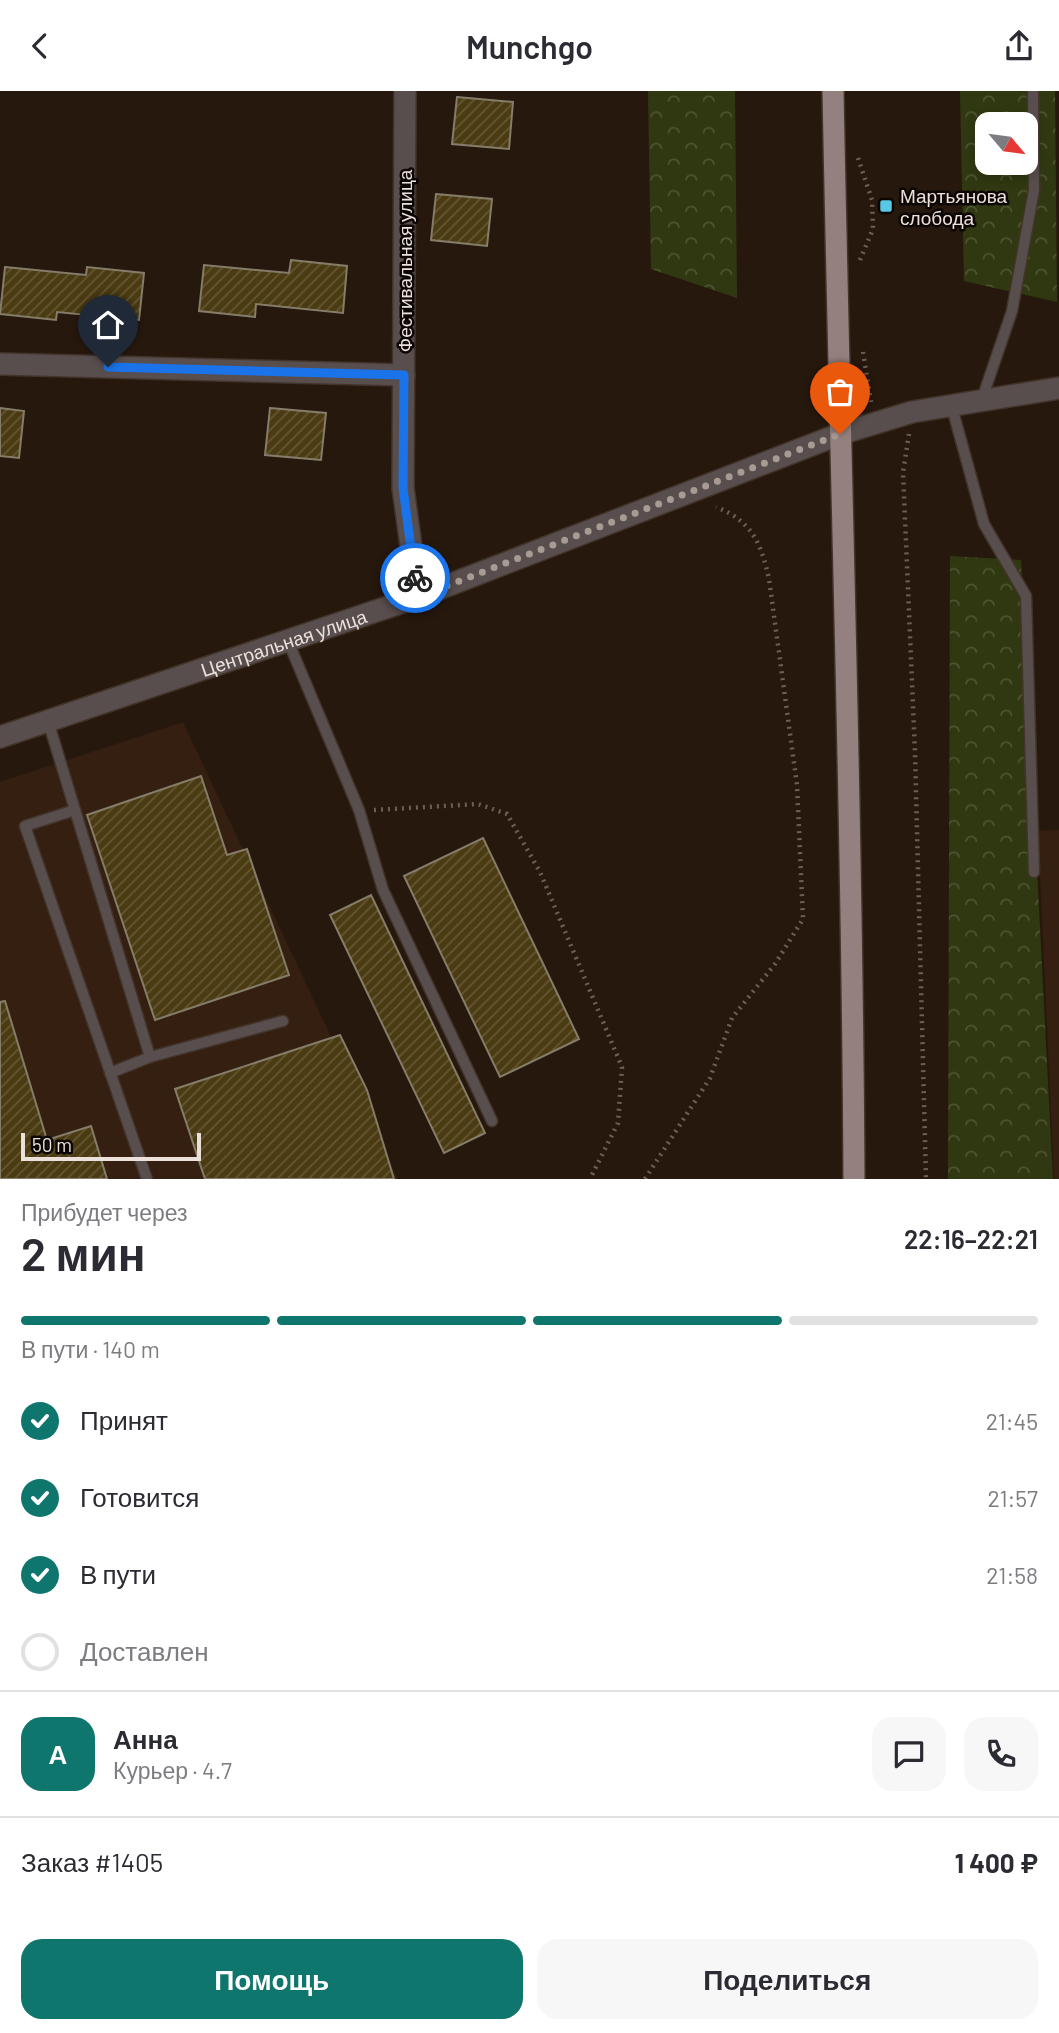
<!DOCTYPE html>
<html lang="ru">
<meta charset="utf-8">
<style>
:root{--surface:#fff;--page:#f7f7f7;--text:#2b2b33;--muted:#7c7c81;--line:#e1e1e2;--accent:#0f766e}
body{margin:0;font-family:Barlow,sans-serif;background:var(--page);color:var(--text);height:100vh;display:flex;flex-direction:column;font-size:26px;white-space:nowrap}
*{box-sizing:border-box;margin:0}
p{font-size:23px;color:var(--muted)}
.icon{flex:none;width:38px;height:38px;fill:none;stroke:currentColor;stroke-width:2;stroke-linecap:round;stroke-linejoin:round}
.map{position:relative;height:1088px;overflow:hidden}
.side{display:flex;flex-direction:column;background:var(--surface);flex:1}
.side>*{flex:none}
.needle{width:46px;rotate:119deg}
.fabs{position:absolute;left:975px;top:21px;display:grid;gap:14px}
.fabs a{display:grid;place-items:center;width:63px;height:63px;border-radius:14px;background:var(--surface);box-shadow:0 4px 10px #0003;font-size:35px}
.scale{position:absolute;left:21px;bottom:18px;width:180px;box-sizing:border-box;padding-left:7px;border:4px solid #ece1da;border-top:0;font-size:19px;line-height:24px;white-space:nowrap;color:#ece1da;-webkit-text-stroke:5px #0b0603;paint-order:stroke}
.pin{position:absolute;display:grid;place-items:center;width:60px;height:60px;color:#fff;margin:-72px -30px;border-radius:50% 50% 50% 0;rotate:-45deg;box-shadow:0 0 7px #0007}
.pin .icon{rotate:45deg}
.courier{position:absolute;display:grid;place-items:center;width:70px;height:70px;margin:-35px;border:5px solid #1a73e8;border-radius:50%;background:#fff;color:#222;box-shadow:0 2px 9px #0007}
.overview em{font-style:normal;font-weight:600}
.overview div{display:flex;flex-direction:column-reverse}
.overview{display:flex;align-items:center;justify-content:space-between;height:119px;padding:0 21px}
h1{font-size:46px;font-weight:600;line-height:52px}
.bar{display:grid;grid-template-columns:repeat(4,1fr);gap:10px 7px;align-content:center;height:84px;padding:0 21px}
.bar i{height:9px;border-radius:5px;background:var(--line)}
.bar .active{background:var(--accent)}
.bar p{grid-column:span 4}
.line{display:flex;align-items:center;gap:18px;padding:0 21px;border-top:2px solid var(--line)}
.line div{flex:1}
.round{display:grid;place-items:center;flex:none;width:74px;height:74px;border-radius:21px;background:var(--page)}
ol{padding:0 21px;list-style:none}
li{display:flex;align-items:center;gap:21px;height:77px}
li p{margin-inline-start:auto}
li .icon{padding:7px;border-radius:50%;background:var(--accent);color:#fff;stroke-width:4}
li:last-child{color:var(--muted)}
li i{width:38px;height:38px;border:4px solid var(--line);border-radius:50%}
.cta{display:flex;gap:14px;margin-top:auto;padding:14px 21px}
.cta a{flex:1;height:80px;border-radius:21px;background:var(--accent);color:#fff;font-size:28px;font-weight:600;line-height:80px;text-align:center}
.cta a+a{background:var(--page);color:var(--text)}
header{display:flex;justify-content:space-between;align-items:center;height:91px;padding:0 21px;background:var(--surface);font-size:32px;font-weight:600}
.map>svg:first-child{display:block}
</style>
<header><svg class="icon" aria-label="back" viewBox="0 0 24 24"><path d="M15 5l-7 7 7 7"/></svg>Munchgo<svg class="icon" aria-label="share" viewBox="0 0 24 24"><path d="M12 15V3M7 8l5-5 5 5M5 13v7h14v-7"/></svg></header>
<div class="map">
<svg width="1059" height="1088" viewBox="0 0 1059 1088">
<defs>
<pattern id="forest-crowns" width="20" height="18" patternUnits="userSpaceOnUse" patternTransform="scale(1.75)"><rect width="20" height="18" fill="#303811"/><path d="M2 6a3 3 0 1 1 6 0M12 15a3 3 0 1 1 6 0" fill="none" stroke="#4e5433"/></pattern>
<pattern id="building-hatch" width="6" height="6" patternUnits="userSpaceOnUse" patternTransform="scale(1.75)"><rect width="6" height="6" fill="#4b3b12"/><path d="M-1 1l2-2M0 6l6-6M5 7l2-2" fill="none" stroke="#655734"/></pattern>
</defs>
<rect width="100%" height="100%" fill="#27180e"/>
<!-- built -->
<g fill="#341f11">
<path d="M 183,631 L 398,1088 L 0,1088 L 0,691 Z"/>
<path d="M 1059,739 L 1059,1088 L 1054,1088 L 1038,740 Z"/>
</g>
<!-- forest -->
<g fill="url(#forest-crowns)" fill-rule="evenodd">
<path d="M 648,0 L 735,0 L 737,207 L 651,178 Z"/>
<path d="M 960,0 L 1055,0 L 1057,211 L 964,190 ZM 987,33 L 1026,33 L 1026,72 L 987,72 Z"/>
<path d="M 950,465 L 1021,469 L 1053,1088 L 948,1088 Z"/>
</g>
<!-- building -->
<g fill="url(#building-hatch)" stroke="#857d69" stroke-width="2">
<path d="M 457,6 L 513,11 L 509,58 L 452,53 Z"/>
<path d="M 436,103 L 492,108 L 487,155 L 431,149 Z"/>
<path d="M 291,169 L 347,175 L 343,222 L 256,213 L 255,226 L 199,220 L 204,174 L 289,182 Z"/>
<path d="M 5,176 L 86,184 L 87,176 L 144,182 L 139,229 L 57,221 L 56,229 L 0,223 Z"/>
<path d="M 0,317 L 24,320 L 19,367 L 0,365 Z"/>
<path d="M 270,317 L 326,322 L 321,369 L 265,364 Z"/>
<path d="M 201,685 L 227,764 L 247,758 L 289,884 L 155,929 L 87,724 Z"/>
<path d="M 483,747 L 579,948 L 500,986 L 404,785 Z"/>
<path d="M 371,804 L 485,1042 L 444,1062 L 330,824 Z"/>
<path d="M 5,910 L 47,1049 L 91,1035 L 107,1088 L 0,1088 L 0,911 Z"/>
<path d="M 340,944 L 367,999 L 394,1088 L 205,1088 L 175,998 Z"/>
</g>
<g fill="none" stroke-linecap="round" stroke-linejoin="round">
<defs>
<g id="service">
<path d="M 982,308 L 1012,220 L 1034,99 L 1033,0"/>
<path d="M 951,313 L 984,433 L 1026,505 L 1034,781"/>
<path d="M 288,550 L 359,719 L 383,799 L 492,1030"/>
<path d="M 48,630 L 150,966 L 283,930"/>
<path d="M 75,719 L 25,735 L 147,1088"/>
<path d="M 110,982 L 150,966"/>
</g>
<g id="minor">
<path d="M 405,0 L 403,397 L 418,506"/>
<path d="M 0,273 L 404,284"/>
<path id="s1" d="M 0,646 L 418,506 L 840,343 L 912,321 L 1059,297"/>
</g>
<path id="primary" d="M 833,0 C 840,363 852,725 854,1088"/>
</defs>
<!-- service casing -->
<use href="#service" stroke="#43342b" stroke-width="13"/>
<!-- minor casing -->
<use href="#minor" stroke="#43342b" stroke-width="24"/>
<!-- primary casing -->
<use href="#primary" stroke="#43342b" stroke-width="24"/>
<!-- path -->
<g stroke="#6d5f56" stroke-width="4.5" stroke-dasharray="2 5" stroke-linecap="butt">
<path d="M 858,67 L 872,109 L 873,138 L 860,169"/>
<path d="M 863,261 L 871,311"/>
<path d="M 909,343 L 903,381 L 915,661 L 926,1088"/>
<path d="M 374,719 L 478,713 L 507,723 L 540,781 L 622,976 L 618,1032 L 590,1088"/>
<path d="M 645,1088 L 710,987 L 732,927 L 775,873 L 803,828 L 797,694 L 769,488 C 761,452 752,430 716,416"/>
</g>
<!-- service -->
<use href="#service" stroke="#584e4d" stroke-width="10"/>
<!-- minor -->
<use href="#minor" stroke="#584e4d" stroke-width="21"/>
<!-- primary -->
<use href="#primary" stroke="#94807e" stroke-width="21"/>
</g>
<g fill="none" stroke-linecap="round" stroke-linejoin="round">
<!-- done -->
<path stroke="#a79b93" stroke-width="7" stroke-dasharray="0 12.6" d="M 415,487 L 418,506 L 840,343"/>
<!-- route -->
<path stroke="#1a73e8" stroke-width="9" d="M 108,276 L 404,284 L 403,397 L 415,487"/>
</g>
<!-- markers -->
<rect fill="#58c8e4" stroke="#0b0603" stroke-width="2.5" x="879" y="108" width="14" height="14" rx="3.5"/>
<g text-anchor="middle" dominant-baseline="central" stroke-width="5" stroke-linejoin="round" paint-order="stroke">
<!-- poi labels -->
<g font-size="19" fill="#ece1da" stroke="#0b0603" text-anchor="start">
<text x="900" y="104">Мартьянова<tspan x="900" dy="22">слобода</tspan></text>
</g>
<!-- street labels -->
<g font-size="19" fill="#ece1da" stroke="#0b0603">
<text transform="translate(404 170) rotate(-90)">Фестивальная улица</text>
<text stroke="none"><textPath href="#s1" startOffset="299">Центральная улица</textPath></text>
</g>
</g>
</svg>
<div class="fabs">
<a><svg class="needle" viewBox="-14 -14 28 28"><path d="M0-13l5 13h-10z" fill="#e53935"/><path d="M0 13l5-13h-10z" fill="#7c7c81"/></svg></a>
</div>
<div class="scale">50 m</div>
<div class="pin" style="left:840px;top:343px;background:#ea580c"><svg class="icon" aria-label="bag" viewBox="0 0 24 24"><path d="M5 8h14l-1 12H6zM9 8a3 3 0 0 1 6 0"/></svg></div>
<div class="pin" style="left:108px;top:276px;background:#1f2937"><svg class="icon" aria-label="home" viewBox="0 0 24 24"><path d="M3 11l9-7 9 7M6 9v11h12V9"/></svg></div>
<div class="courier" style="left:415px;top:487px"><svg class="icon" aria-label="bike" viewBox="0 0 24 24"><circle cx="6" cy="16" r="4"/><circle cx="18" cy="16" r="4"/><path d="M6 16l4-8h5l3 8M10 8l3 8H6M13 5h3"/></svg></div>
</div>
<section class="side">
<div class="overview"><div><h1>2 мин</h1><p>Прибудет через</p></div><em>22:16–22:21</em></div>
<div class="bar"><i class="active"></i><i class="active"></i><i class="active"></i><i></i><p>В пути · 140 m</p></div>
<ol>
<li><svg class="icon" aria-label="check" viewBox="0 0 24 24"><path d="M5 12l5 5 9-10"/></svg>Принят<p>21:45</p></li>
<li><svg class="icon" aria-label="check" viewBox="0 0 24 24"><path d="M5 12l5 5 9-10"/></svg>Готовится<p>21:57</p></li>
<li><svg class="icon" aria-label="check" viewBox="0 0 24 24"><path d="M5 12l5 5 9-10"/></svg>В пути<p>21:58</p></li>
<li><i></i>Доставлен</li>
</ol>
<div class="line" style="height:126px"><b class="round" style="background:var(--accent);color:#fff">А</b><div><b>Анна</b><p>Курьер · 4.7</p></div><a class="round"><svg class="icon" aria-label="chat" viewBox="0 0 24 24"><path d="M4 5h16v11H9l-5 4z"/></svg></a><a class="round"><svg class="icon" aria-label="phone" viewBox="0 0 24 24"><path d="M5 4h4l2 5-3 2q2 4 5 5l2-3 5 2v4C11 20 4 13 5 4z"/></svg></a></div>
<div class="line" style="height:91px"><div>Заказ #1405</div><b>1 400 ₽</b></div>
<div class="cta"><a>Помощь</a><a>Поделиться</a></div>
</section>
